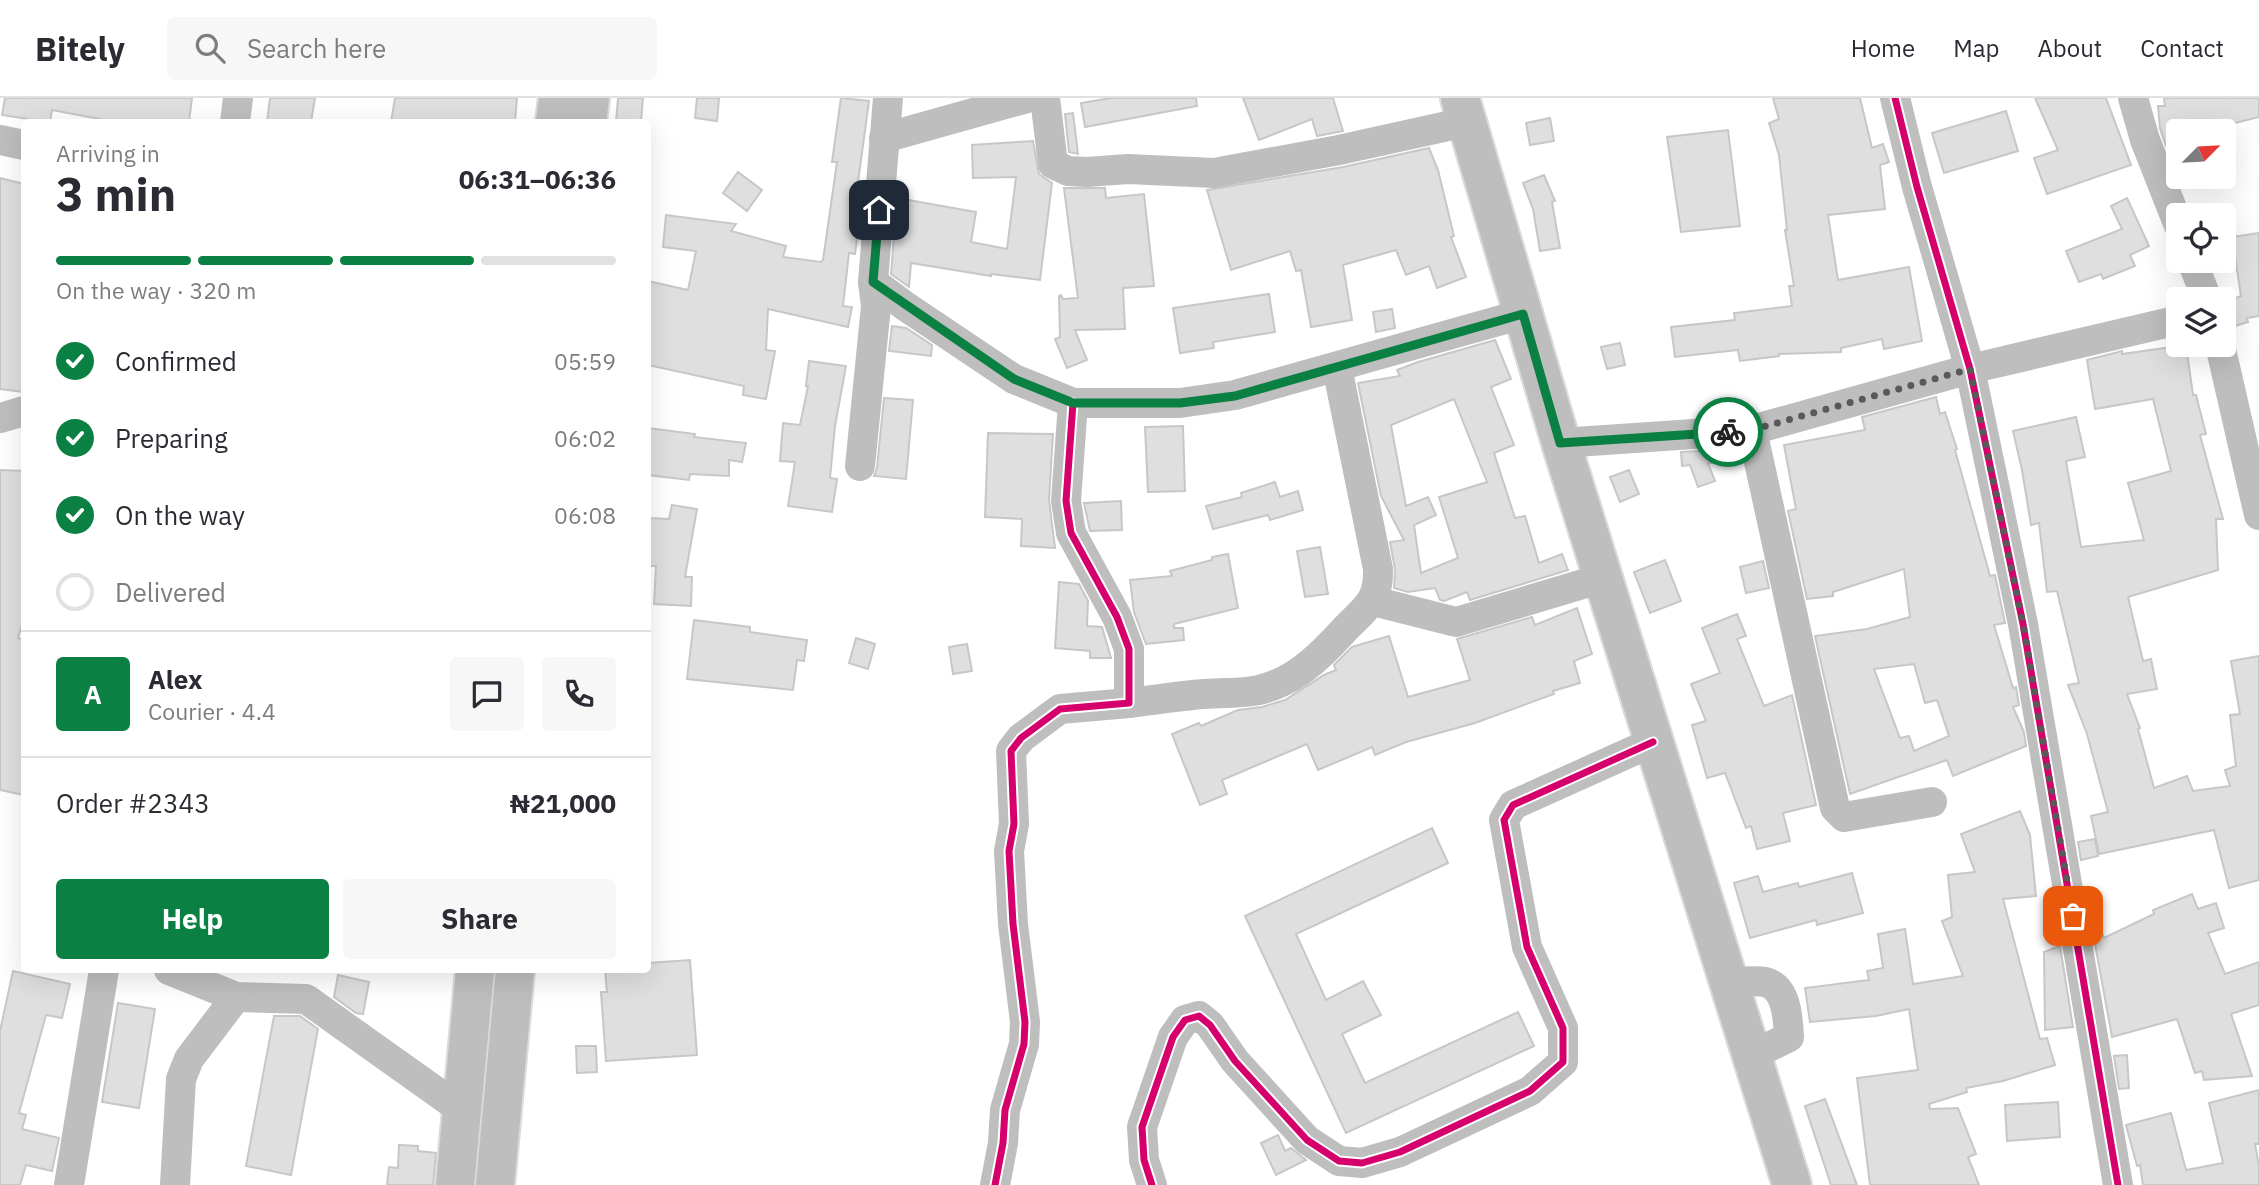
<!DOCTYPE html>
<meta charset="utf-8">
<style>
:root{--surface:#fff;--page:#f7f7f7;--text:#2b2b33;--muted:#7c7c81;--line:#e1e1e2;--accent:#0b8043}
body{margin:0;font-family:"IBM Plex Sans",sans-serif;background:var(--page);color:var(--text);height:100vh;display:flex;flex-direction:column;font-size:26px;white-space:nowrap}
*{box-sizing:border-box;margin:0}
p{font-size:23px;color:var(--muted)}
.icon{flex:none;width:38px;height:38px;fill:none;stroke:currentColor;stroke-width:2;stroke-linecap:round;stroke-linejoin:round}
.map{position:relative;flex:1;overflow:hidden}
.side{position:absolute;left:21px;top:21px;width:630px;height:854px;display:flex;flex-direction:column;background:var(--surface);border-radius:7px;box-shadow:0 7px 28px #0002}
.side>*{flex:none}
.needle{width:46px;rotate:66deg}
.buttons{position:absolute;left:2166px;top:21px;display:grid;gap:14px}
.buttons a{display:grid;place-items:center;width:70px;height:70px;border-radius:7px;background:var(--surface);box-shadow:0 7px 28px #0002;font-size:35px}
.pin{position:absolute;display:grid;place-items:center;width:60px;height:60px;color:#fff;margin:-30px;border-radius:14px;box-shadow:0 4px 10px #0006}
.courier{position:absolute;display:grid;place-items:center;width:70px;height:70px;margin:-35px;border:5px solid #0b8043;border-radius:50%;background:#fff;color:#222;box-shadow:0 2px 9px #0007}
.summary em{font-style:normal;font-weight:700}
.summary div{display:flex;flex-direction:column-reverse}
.summary{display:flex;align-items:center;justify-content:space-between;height:119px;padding:0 35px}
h1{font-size:46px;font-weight:700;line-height:52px}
.bar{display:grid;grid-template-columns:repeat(4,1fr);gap:10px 7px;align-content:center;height:84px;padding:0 35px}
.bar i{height:9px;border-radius:5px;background:var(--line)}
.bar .selected{background:var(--accent)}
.bar p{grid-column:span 4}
.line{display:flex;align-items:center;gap:18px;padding:0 35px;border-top:2px solid var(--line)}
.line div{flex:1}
.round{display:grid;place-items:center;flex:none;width:74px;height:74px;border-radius:7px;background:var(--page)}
ol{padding:0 35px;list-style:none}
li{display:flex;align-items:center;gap:21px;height:77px}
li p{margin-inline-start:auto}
li .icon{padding:7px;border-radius:50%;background:var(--accent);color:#fff;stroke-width:4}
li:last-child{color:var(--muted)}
li i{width:38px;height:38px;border:4px solid var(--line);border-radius:50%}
.action{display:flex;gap:14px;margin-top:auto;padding:14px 35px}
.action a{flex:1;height:80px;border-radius:7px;background:var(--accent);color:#fff;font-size:28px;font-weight:700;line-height:80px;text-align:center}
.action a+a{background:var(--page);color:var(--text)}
header{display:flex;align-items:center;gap:42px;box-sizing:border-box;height:98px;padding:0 35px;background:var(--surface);border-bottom:2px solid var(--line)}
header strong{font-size:33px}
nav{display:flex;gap:38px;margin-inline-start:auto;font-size:24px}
.search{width:490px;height:63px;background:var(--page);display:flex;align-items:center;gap:18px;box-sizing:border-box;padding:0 24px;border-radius:7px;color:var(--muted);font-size:26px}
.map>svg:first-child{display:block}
</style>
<header>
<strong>Bitely</strong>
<div class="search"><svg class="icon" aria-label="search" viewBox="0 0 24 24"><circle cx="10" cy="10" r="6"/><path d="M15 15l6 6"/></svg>Search here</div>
<nav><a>Home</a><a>Map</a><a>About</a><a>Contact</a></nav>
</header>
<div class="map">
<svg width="2259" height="1087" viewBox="0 0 2259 1087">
<rect width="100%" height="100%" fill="#fff"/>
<!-- building -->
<g fill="#dfdfdf" stroke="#c7c7c7" stroke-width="2" fill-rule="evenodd">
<path d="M 5,0 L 192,0 L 189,24 L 115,24 L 52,12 L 50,24 L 47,24 L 2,17 Z"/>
<path d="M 270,0 L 315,0 L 311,24 L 267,24 Z"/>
<path d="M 395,0 L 517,0 L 515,24 L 391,24 Z"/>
<path d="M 618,0 L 643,0 L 641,24 L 616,24 Z"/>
<path d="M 697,0 L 719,0 L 717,23 L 695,20 Z"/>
<path d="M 841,0 L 869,3 L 858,84 L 858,93 L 863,94 L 862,103 L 855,156 L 849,155 L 843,208 L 852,209 L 848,229 L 768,211 L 766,252 L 775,253 L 766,301 L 743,297 L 744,288 L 648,267 L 648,183 L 688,192 L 696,153 L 663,149 L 666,117 L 736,126 L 731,133 L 786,148 L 783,159 L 821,164 L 823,162 L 837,64 L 832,64 Z"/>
<path d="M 1111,0 L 1196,0 L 1197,8 L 1085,29 L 1081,5 Z"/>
<path d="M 1243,0 L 1333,0 L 1343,33 L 1317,38 L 1312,21 L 1259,42 Z"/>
<path d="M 1773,0 L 1860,0 L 1872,50 L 1883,46 L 1889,64 L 1880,67 L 1885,111 L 1828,117 L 1838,182 L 1909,169 L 1922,243 L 1884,251 L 1882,241 L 1841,250 L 1841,254 L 1779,256 L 1779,258 L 1740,263 L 1738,252 L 1675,259 L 1671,229 L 1735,222 L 1734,215 L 1792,208 L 1789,188 L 1794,188 L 1785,132 L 1787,132 L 1779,57 L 1769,25 L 1779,21 Z"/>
<path d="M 2035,0 L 2106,0 L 2131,67 L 2047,96 L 2034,60 L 2058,52 Z"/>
<path d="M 2164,0 L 2259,0 L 2259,19 L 2215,30 L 2215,33 L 2179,33 L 2179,47 L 2166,48 L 2160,30 L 2158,8 L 2165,8 Z"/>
<path d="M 2006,13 L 2018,53 L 1944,75 L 1932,35 Z"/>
<path d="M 1073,15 L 1078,56 L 1069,54 L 1065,16 Z"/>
<path d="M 1550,20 L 1554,43 L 1530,47 L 1526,25 Z"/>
<path d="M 1728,32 L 1740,128 L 1681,134 L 1667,39 Z"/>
<path d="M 1033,43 L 1039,76 L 1052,85 L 1040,182 L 991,176 L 991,178 L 911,165 L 909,189 L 891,176 L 897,100 L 976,114 L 971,144 L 1007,151 L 1016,79 L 973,80 L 972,47 Z"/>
<path d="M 1429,50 L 1438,72 L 1454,138 L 1451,139 L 1466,179 L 1437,190 L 1429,168 L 1406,177 L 1396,152 L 1343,167 L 1352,222 L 1311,229 L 1301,172 L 1296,173 L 1290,153 L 1231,172 L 1207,92 L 1343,69 Z"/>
<path d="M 738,74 L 762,92 L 747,113 L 723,95 Z"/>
<path d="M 1544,77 L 1555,103 L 1552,104 L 1560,150 L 1540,153 L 1533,111 L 1523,85 Z"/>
<path d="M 0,80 L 24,86 L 24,294 L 0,291 Z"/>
<path d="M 1064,90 L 1105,90 L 1106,100 L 1144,96 L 1154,188 L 1123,190 L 1125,231 L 1075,232 L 1087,262 L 1067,270 L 1055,241 L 1060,239 L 1059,198 L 1061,197 L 1063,201 L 1078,200 Z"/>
<path d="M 2127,100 L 2149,148 L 2130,157 L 2135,168 L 2103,181 L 2101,176 L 2079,184 L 2066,153 L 2122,131 L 2111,108 Z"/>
<path d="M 2259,135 L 2259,218 L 2247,220 L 2248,224 L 2232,229 L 2224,204 L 2241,198 L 2232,139 Z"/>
<path d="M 1269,196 L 1275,234 L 1213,244 L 1214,250 L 1180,255 L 1173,210 Z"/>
<path d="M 1392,211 L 1395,230 L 1376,234 L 1373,214 Z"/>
<path d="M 892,228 L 906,230 L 932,247 L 931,258 L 889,253 Z"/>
<path d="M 1495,242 L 1511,281 L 1491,289 L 1514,347 L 1494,355 L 1515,420 L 1525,418 L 1539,465 L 1562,456 L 1568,472 L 1470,502 L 1467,494 L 1444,503 L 1440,502 L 1435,490 L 1408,494 L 1394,490 L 1395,471 L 1390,444 L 1404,442 L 1381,398 L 1358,285 L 1400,278 L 1397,272 L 1418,264 ZM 1454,301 L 1487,384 L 1439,399 L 1458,460 L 1421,475 L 1414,427 L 1436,417 L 1428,399 L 1406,408 L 1391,327 Z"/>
<path d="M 1620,245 L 1625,267 L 1607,271 L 1601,249 Z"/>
<path d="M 2186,247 L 2193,297 L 2196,297 L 2206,336 L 2200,337 L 2223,421 L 2216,421 L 2218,472 L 2128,499 L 2143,563 L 2151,561 L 2157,591 L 2127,596 L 2140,630 L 2138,631 L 2154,690 L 2187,678 L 2193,693 L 2230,688 L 2225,672 L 2236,668 L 2230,617 L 2240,616 L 2231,563 L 2259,558 L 2259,782 L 2229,790 L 2214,732 L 2099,756 L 2091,718 L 2108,714 L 2087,636 L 2068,587 L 2079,585 L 2057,493 L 2047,494 L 2039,425 L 2031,427 L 2022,372 L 2013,333 L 2076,319 L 2085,359 L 2066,363 L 2081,449 L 2144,442 L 2128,385 L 2171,373 L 2153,301 L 2095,311 L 2087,262 L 2122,253 L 2122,256 Z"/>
<path d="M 809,263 L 846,268 L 835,328 L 830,380 L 837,381 L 832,414 L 788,408 L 795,364 L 780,363 L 783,325 L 800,327 L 808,288 L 806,288 Z"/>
<path d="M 1936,299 L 1940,316 L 1945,314 L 1957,351 L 1955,352 L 1990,478 L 1995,477 L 2005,525 L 1994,527 L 2013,590 L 2016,589 L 2019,607 L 2013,609 L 2024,634 L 2026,648 L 1953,678 L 1947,662 L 1850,696 L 1815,538 L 1867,531 L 1910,519 L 1904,471 L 1833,494 L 1833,498 L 1807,501 L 1788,413 L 1796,411 L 1784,347 L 1865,332 L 1862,319 ZM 1914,566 L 1925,605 L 1937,602 L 1949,638 L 1914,653 L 1909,638 L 1900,640 L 1874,571 Z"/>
<path d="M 884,300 L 913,302 L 906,381 L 874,378 L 877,370 Z"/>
<path d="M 1183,328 L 1185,393 L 1148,394 L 1145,329 Z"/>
<path d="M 648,330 L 695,336 L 694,339 L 746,345 L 742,364 L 729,362 L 729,378 L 690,376 L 689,382 L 648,377 Z"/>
<path d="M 988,335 L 1053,336 L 1049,402 L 1055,450 L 1021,448 L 1022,421 L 985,419 Z"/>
<path d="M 1720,352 L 1721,364 L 1708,365 L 1715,383 L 1698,389 L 1690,367 L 1682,368 L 1681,354 Z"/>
<path d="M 0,372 L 24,373 L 24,520 L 18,540 L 24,542 L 24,697 L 0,692 Z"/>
<path d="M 1629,372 L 1639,396 L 1620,404 L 1610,379 Z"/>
<path d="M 1275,384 L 1280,399 L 1298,393 L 1303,412 L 1270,422 L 1268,417 L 1213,431 L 1206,408 L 1242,399 L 1241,395 Z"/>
<path d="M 1121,403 L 1122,432 L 1090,433 L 1084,405 Z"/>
<path d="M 672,407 L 697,411 L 685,479 L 692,479 L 691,508 L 654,506 L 656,468 L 648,468 L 648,420 L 669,421 Z"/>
<path d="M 1320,449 L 1328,496 L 1305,499 L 1297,453 Z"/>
<path d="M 1228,456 L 1238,510 L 1174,526 L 1174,530 L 1183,530 L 1184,542 L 1146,546 L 1134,514 L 1130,482 L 1172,478 L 1170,473 L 1212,462 L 1212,459 Z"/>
<path d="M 1665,462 L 1681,503 L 1650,515 L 1634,474 Z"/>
<path d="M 1763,463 L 1769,490 L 1746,495 L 1740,469 Z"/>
<path d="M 1059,484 L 1079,486 L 1088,503 L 1087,528 L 1102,529 L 1111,560 L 1090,560 L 1090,553 L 1055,550 Z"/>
<path d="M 1577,510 L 1592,556 L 1574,563 L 1580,585 L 1553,593 L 1554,596 L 1475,625 L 1406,644 L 1375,657 L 1372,649 L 1318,672 L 1307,646 L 1222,682 L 1227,696 L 1200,707 L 1172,636 L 1199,625 L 1201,628 L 1238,612 L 1262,609 L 1285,602 L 1324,577 L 1336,572 L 1334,567 L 1352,549 L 1389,538 L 1408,599 L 1470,582 L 1457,541 L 1532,519 L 1535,527 Z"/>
<path d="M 1737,516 L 1746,538 L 1737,541 L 1764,608 L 1792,597 L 1816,707 L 1783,715 L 1790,743 L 1757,751 L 1751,728 L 1746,730 L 1725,675 L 1707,680 L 1692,627 L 1706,623 L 1691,586 L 1720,575 L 1702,530 Z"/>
<path d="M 694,522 L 750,529 L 750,534 L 807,542 L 804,563 L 797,562 L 793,592 L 687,581 Z"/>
<path d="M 856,540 L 875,546 L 868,571 L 849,565 Z"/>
<path d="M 967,546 L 972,573 L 953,576 L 949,549 Z"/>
<path d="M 2020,713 L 2030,737 L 2036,798 L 2003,801 L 2040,941 L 2047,940 L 2055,967 L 2003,983 L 1966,990 L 1967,994 L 1929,1006 L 1930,1011 L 1958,1010 L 1976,1056 L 1968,1059 L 1979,1087 L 1870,1087 L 1857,980 L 1918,972 L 1909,911 L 1876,918 L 1810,924 L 1805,890 L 1869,882 L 1867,873 L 1883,870 L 1878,836 L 1905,831 L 1913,886 L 1963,878 L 1942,823 L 1952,819 L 1948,777 L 1975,774 L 1961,736 Z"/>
<path d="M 1432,730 L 1448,765 L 1296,836 L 1326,902 L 1363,883 L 1381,917 L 1342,936 L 1365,985 L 1518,914 L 1534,948 L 1346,1035 L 1245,818 Z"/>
<path d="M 2095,741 L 2098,758 L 2081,762 L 2078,744 Z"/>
<path d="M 1852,775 L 1863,815 L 1817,827 L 1816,822 L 1750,840 L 1734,785 L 1758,778 L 1763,794 L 1798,785 L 1799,789 Z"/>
<path d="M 2192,796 L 2198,811 L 2216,805 L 2224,830 L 2208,835 L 2225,876 L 2259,864 L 2259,907 L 2231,916 L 2252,978 L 2204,982 L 2202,973 L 2195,975 L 2177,921 L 2112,939 L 2093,835 L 2101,832 L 2104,840 L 2154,816 L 2153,812 Z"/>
<path d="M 2060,848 L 2073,929 L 2045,932 L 2044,854 Z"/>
<path d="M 690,862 L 697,957 L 606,963 L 601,894 L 607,894 L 605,872 L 648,872 L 648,865 Z"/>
<path d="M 13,873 L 70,886 L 62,920 L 46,917 L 19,1015 L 26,1017 L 22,1031 L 59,1040 L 52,1073 L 26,1067 L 20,1087 L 0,1087 L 0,933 Z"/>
<path d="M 338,877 L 369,884 L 363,916 L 356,915 L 334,899 Z"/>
<path d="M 118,905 L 155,911 L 139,1010 L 102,1004 Z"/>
<path d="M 274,918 L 300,918 L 318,931 L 291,1077 L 246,1068 Z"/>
<path d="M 576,948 L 596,948 L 597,974 L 577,975 Z"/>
<path d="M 2127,957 L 2129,990 L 2119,991 L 2114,958 Z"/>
<path d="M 2259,992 L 2259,1046 L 2255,1046 L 2259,1068 L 2259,1087 L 2143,1087 L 2140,1067 L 2137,1068 L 2126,1027 L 2171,1015 L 2186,1072 L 2223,1065 L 2209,1005 Z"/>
<path d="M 1825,1001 L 1857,1087 L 1831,1087 L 1805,1008 Z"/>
<path d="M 2058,1004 L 2060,1039 L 2007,1043 L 2005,1007 Z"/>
<path d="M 1278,1037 L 1285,1053 L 1291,1050 L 1306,1062 L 1276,1077 L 1261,1045 Z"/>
<path d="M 399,1047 L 418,1048 L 418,1053 L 436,1055 L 433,1087 L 387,1087 L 389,1069 L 398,1070 Z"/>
</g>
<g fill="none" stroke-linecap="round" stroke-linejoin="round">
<defs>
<g id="major">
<path d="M 1460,0 L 1561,345 L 1792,1087"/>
<path d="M 555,24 L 558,0"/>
<path d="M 587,24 L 590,0"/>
<path d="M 455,1087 L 475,872"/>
<path d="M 495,1087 L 515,872"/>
</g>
</defs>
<!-- major casing -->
<use href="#major" stroke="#dbdbdb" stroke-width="42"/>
<!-- minor -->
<g stroke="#bebebe" stroke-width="30">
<path d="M 1045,0 L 1053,66 L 1068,73 L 1087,74 L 1128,71 L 1214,75 L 1339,52 L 1466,24"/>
<path d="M 1895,0 L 1917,89 L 1970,271 L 2023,526 L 2118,1087"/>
<path d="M 2133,0 L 2145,42 L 2179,128"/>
<path d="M 235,24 L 238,0"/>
<path d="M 884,40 L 1027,0"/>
<path d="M 0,42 L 24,47"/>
<path d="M 2192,163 L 2207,201"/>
<path d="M 873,184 L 905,208 L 1014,281 L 1073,305 L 1180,305 L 1235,297 L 1523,216"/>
<path d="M 2220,247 L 2259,417"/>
<path d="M 0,320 L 24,313"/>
<path d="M 1752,332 L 1835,710 L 1844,719 L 1932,704"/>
<path d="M 1561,345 L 1752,332 L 1970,271 L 2179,222"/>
<path d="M 860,368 L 876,208 L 873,184 L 888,0"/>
<path d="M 1373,503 L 1456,524 L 1603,480"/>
<path d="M 1129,605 C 1154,602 1179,598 1203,596 C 1239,593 1256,599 1291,579 C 1313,566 1330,547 1347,529 C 1367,509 1379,502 1378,471 L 1337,269"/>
<path d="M 169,872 L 236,899 L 306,901 L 462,1012"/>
<path d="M 1730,884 C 1741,884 1755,882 1765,884 C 1787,889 1788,921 1789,939 L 1753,957"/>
<path d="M 69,1087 L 104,872"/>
<path d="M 175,1087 L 181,981 L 189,961 L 236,899"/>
<path d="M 995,1087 L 1003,1045 L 1005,1012 L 1024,946 L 1025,924 L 1013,826 L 1009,753 L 1014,726 L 1011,653 L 1021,640 L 1060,611 L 1129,605 L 1129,551 L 1117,519 L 1071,435 L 1066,403 L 1073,305"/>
<path d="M 1152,1087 L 1144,1062 L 1142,1029 L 1173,939 L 1185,922 L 1199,918 L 1210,927 L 1235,963 L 1307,1042 L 1339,1063 L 1362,1065 L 1400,1054 L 1530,993 L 1563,964 L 1563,930 L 1527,849 L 1504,722 L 1513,707 L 1653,644"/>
</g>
<!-- major -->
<use href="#major" stroke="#bebebe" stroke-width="38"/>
<defs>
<g id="cycleway">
<path d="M 1895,0 L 1917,89 L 1970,271 L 2023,526 L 2118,1087"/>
<path d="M 995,1087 L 1003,1045 L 1005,1012 L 1024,946 L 1025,924 L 1013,826 L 1009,753 L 1014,726 L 1011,653 L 1021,640 L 1060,611 L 1129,605 L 1129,551 L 1117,519 L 1071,435 L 1066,403 L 1073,305"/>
<path d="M 1152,1087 L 1144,1062 L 1142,1029 L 1173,939 L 1185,922 L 1199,918 L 1210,927 L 1235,963 L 1307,1042 L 1339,1063 L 1362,1065 L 1400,1054 L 1530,993 L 1563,964 L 1563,930 L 1527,849 L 1504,722 L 1513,707 L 1653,644"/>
</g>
</defs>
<!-- cycleway casing -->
<use href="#cycleway" stroke="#fff" stroke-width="11"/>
<!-- cycleway -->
<use href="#cycleway" stroke="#d6006c" stroke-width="7"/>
</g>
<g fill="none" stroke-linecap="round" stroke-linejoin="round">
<!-- done -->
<path stroke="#595959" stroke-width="7" stroke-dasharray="0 12.6" d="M 1728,334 L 1752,332 L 1970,271 L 2023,526 L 2073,818"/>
<!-- route -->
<path stroke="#0b8043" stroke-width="9" d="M 879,112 L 873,184 L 1014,281 L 1073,305 L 1180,305 L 1235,298 L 1523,216 L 1560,345 L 1728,334"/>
</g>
</svg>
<div class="buttons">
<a><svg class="needle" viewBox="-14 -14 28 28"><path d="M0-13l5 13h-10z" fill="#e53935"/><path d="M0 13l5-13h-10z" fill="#7c7c81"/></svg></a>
<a><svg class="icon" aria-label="locate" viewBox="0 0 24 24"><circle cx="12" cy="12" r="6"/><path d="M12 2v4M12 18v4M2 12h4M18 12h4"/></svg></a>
<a><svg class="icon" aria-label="layers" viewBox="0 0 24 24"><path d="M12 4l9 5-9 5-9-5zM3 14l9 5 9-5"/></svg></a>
</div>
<div class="pin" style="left:2073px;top:818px;background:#ea580c"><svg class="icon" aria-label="bag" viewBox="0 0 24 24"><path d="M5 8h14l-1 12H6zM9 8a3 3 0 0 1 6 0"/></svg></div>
<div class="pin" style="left:879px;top:112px;background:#1f2937"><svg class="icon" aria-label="home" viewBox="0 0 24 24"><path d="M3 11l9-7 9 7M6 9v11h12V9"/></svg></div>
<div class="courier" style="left:1728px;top:334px"><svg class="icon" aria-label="bike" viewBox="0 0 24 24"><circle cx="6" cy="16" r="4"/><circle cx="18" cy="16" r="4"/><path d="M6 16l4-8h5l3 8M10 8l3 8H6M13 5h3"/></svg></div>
<section class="side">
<div class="summary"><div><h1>3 min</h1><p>Arriving in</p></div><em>06:31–06:36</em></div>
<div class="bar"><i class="selected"></i><i class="selected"></i><i class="selected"></i><i></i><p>On the way · 320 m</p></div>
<ol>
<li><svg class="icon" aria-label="check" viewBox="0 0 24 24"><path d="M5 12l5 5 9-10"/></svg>Confirmed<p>05:59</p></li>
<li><svg class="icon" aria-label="check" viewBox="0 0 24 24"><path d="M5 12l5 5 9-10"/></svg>Preparing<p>06:02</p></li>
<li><svg class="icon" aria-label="check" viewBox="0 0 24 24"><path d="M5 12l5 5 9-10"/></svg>On the way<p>06:08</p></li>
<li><i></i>Delivered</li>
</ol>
<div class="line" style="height:126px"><b class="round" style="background:var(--accent);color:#fff">A</b><div><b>Alex</b><p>Courier · 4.4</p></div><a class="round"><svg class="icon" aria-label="chat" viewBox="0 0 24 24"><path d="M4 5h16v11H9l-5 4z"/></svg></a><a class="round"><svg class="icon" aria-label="phone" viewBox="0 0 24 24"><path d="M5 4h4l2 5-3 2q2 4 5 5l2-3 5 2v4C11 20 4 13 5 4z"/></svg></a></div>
<div class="line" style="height:91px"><div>Order #2343</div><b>₦21,000</b></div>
<div class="action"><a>Help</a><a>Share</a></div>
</section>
</div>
